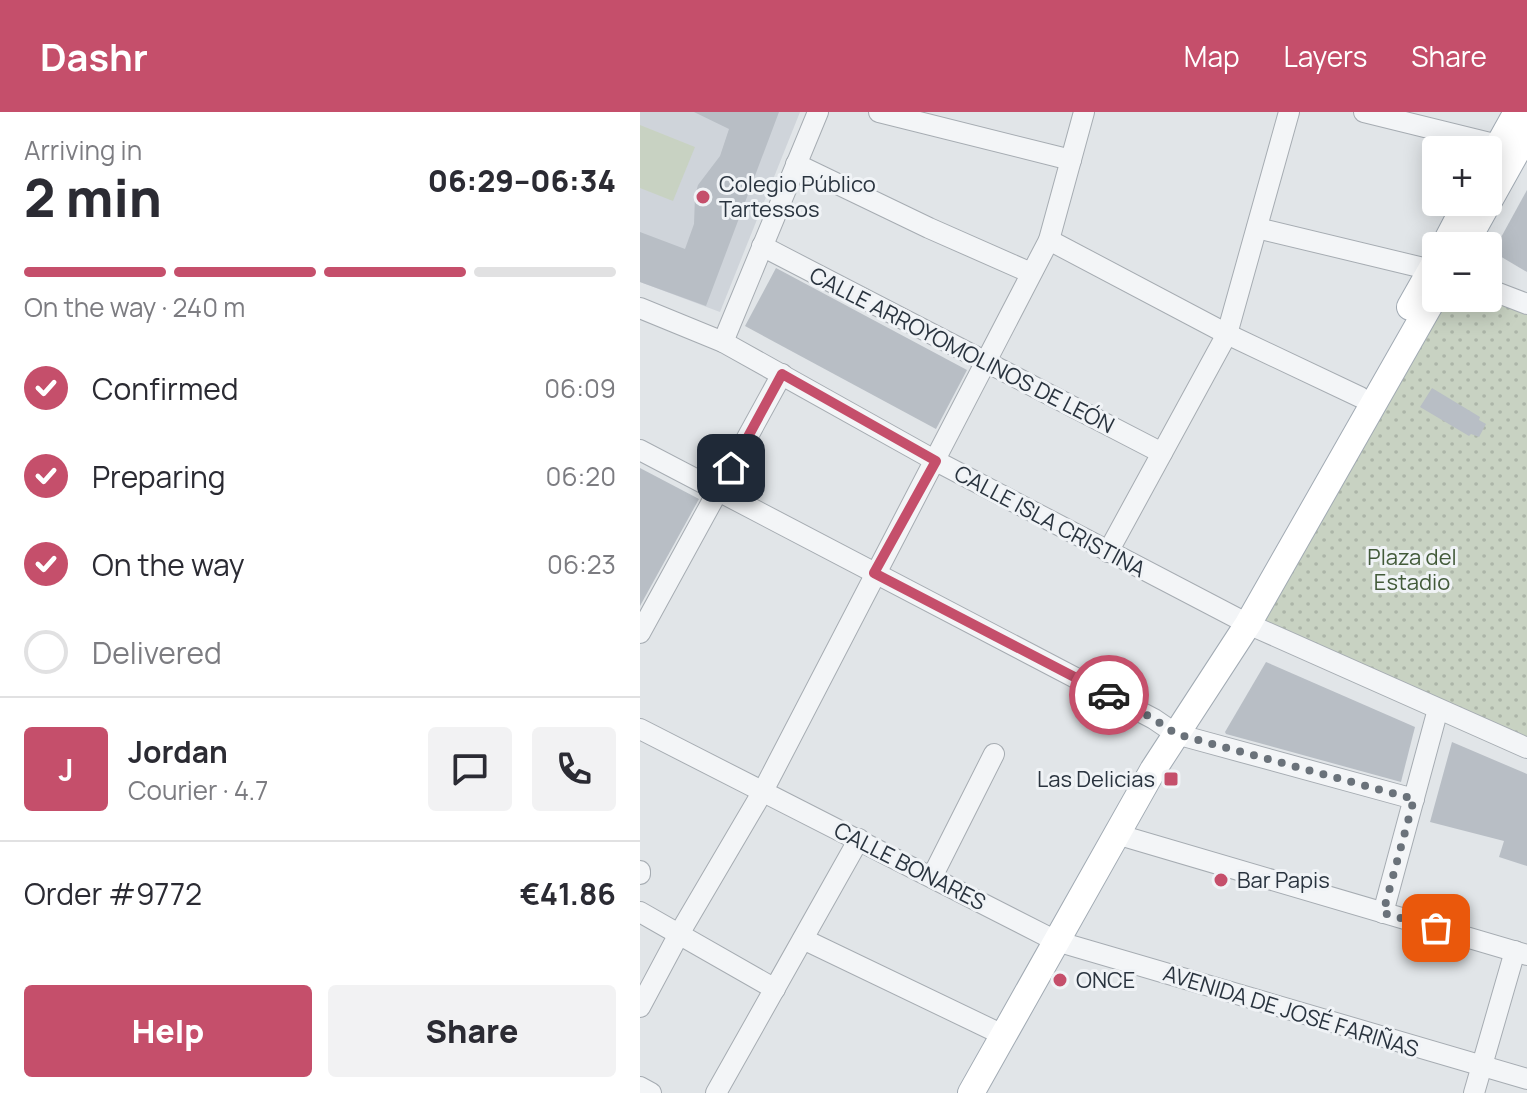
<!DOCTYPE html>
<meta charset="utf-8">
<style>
:root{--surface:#fff;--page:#f2f2f3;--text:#2b2b33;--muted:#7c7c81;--line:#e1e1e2;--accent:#c54f6b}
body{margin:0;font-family:Manrope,sans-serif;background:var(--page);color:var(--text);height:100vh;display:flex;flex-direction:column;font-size:30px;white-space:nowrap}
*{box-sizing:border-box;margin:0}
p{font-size:26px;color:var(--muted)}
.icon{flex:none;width:44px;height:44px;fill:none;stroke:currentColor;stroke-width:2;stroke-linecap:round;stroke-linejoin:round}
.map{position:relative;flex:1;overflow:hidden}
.drawer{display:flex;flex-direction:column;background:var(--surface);width:640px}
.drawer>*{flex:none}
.fabs{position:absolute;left:782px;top:24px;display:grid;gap:16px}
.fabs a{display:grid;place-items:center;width:80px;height:80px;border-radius:8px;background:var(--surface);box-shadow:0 4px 20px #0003;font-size:40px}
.pin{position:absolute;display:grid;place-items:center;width:68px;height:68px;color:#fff;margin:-34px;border-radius:16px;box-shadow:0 4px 12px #0006}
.courier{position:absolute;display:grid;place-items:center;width:80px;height:80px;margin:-40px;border:6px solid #c54f6b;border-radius:50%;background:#fff;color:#222;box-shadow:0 2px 10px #0007}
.headline em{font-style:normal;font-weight:800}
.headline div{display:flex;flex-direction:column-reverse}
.headline{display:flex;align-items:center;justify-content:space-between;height:136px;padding:0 24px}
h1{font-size:52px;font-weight:800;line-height:60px}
.bar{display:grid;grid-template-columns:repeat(4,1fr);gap:12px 8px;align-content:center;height:96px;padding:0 24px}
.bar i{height:10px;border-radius:6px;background:var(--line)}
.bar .on{background:var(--accent)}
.bar p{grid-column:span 4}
.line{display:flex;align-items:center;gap:20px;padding:0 24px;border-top:2px solid var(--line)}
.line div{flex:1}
.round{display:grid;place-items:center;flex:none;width:84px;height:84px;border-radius:8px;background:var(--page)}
ol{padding:0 24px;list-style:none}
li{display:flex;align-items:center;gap:24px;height:88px}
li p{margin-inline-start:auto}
li .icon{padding:8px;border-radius:50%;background:var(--accent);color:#fff;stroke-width:4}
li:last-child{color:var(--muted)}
li i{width:44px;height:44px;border:4px solid var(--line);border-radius:50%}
.primary-button{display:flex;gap:16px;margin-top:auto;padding:16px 24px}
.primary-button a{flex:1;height:92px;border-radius:8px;background:var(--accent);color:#fff;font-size:32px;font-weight:800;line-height:92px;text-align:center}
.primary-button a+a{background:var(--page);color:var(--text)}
header{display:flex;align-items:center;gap:48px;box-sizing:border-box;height:112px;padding:0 40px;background:var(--accent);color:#fff}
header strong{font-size:38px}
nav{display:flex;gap:44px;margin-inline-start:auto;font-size:28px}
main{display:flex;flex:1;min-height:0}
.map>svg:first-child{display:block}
</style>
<header>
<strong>Dashr</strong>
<nav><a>Map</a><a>Layers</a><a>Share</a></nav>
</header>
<main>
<section class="drawer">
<div class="headline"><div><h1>2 min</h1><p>Arriving in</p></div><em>06:29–06:34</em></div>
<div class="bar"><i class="on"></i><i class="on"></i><i class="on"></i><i></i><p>On the way · 240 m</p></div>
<ol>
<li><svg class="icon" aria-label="check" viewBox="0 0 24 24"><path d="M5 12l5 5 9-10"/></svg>Confirmed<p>06:09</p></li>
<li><svg class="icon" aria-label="check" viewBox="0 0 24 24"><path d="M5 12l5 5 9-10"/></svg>Preparing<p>06:20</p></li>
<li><svg class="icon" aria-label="check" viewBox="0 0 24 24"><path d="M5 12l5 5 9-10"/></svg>On the way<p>06:23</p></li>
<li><i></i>Delivered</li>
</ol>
<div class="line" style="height:144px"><b class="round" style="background:var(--accent);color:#fff">J</b><div><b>Jordan</b><p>Courier · 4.7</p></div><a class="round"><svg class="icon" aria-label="chat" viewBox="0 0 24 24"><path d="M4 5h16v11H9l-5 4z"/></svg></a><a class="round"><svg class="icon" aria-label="phone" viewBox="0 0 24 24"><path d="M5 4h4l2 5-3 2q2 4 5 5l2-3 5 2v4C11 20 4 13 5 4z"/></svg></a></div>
<div class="line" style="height:104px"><div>Order #9772</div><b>€41.86</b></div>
<div class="primary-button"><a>Help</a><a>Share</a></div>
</section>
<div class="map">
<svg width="887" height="981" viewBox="0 0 887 981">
<defs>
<pattern id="park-dots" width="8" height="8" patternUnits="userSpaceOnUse" patternTransform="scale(2)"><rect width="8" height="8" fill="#c8d2c2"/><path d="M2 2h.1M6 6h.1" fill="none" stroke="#acb5a8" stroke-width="1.8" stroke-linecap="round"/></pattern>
</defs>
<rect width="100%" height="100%" fill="#e1e5e8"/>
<!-- built -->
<path fill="#cfd4da" d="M 0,0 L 160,0 L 80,200 L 0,170 Z"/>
<!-- park -->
<path fill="url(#park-dots)" d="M 796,186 L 848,186 L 887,192 L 887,636 L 608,512 Z"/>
<!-- pitch -->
<path fill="#c8d2c2" d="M 0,13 L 55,35 L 33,89 L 0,76 Z"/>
<!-- building -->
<g fill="#b8bec5">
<path d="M 54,0 L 139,0 L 66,194 L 0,170 L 0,120 L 45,137 L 54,112 L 55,84 L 58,73 L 80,44 L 89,17 Z"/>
<path d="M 887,78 L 887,160 L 853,140 Z"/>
<path d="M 136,156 L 327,258 L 296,317 L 105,214 Z"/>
<path d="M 792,276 L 840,305 L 839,308 L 846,312 L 839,325 L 831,322 L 829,324 L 780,295 Z"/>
<path d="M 0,356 L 59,387 L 0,494 Z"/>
<path d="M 626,550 L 775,615 L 761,670 L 586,622 L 585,620 Z"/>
<path d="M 812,630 L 887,662 L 887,754 L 859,745 L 864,729 L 790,710 Z"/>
</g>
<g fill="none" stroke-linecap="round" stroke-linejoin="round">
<defs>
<g id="minor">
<path d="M 239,0 L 431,48"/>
<path d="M 724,0 L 858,33"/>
<path d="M 156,52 L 289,116 L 391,161"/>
<path d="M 617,116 L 796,159"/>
<path d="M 409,128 L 587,222 L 720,285"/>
<path d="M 122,134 L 522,341"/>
<path d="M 848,177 L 887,192"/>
<path d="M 0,196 L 83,230 L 296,349 L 608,512 L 887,636"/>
<path d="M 83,230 L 178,0"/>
<path d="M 0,338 L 514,607 L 536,622 L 774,687"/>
<path d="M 468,440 L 587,222 L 649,0"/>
<path d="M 0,521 L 142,262"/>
<path d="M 0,617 L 416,829 L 887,967"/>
<path d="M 476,722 L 887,843"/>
<path d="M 0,759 L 0,762"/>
<path d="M 292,765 L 354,642"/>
<path d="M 0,800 L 135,877"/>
<path d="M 743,801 L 798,597"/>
<path d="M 163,827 L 363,923"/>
<path d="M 0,895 L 39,822 L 123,679 L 409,128 L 444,0"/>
<path d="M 0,975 L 11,981"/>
<path d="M 76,981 L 219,727"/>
<path d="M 834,981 L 875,839"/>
</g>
<g id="major">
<path d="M 848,52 L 877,0"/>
<path d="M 804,134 L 827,90"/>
<path d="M 824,134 L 887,21"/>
<path d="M 770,195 L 796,149"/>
<path d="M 331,981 L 513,658 L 608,512 L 796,182"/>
</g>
</defs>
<!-- minor casing -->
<use href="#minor" stroke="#a6acb2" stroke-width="22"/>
<!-- major casing -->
<use href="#major" stroke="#a1aab3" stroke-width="28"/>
<!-- minor -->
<use href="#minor" stroke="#f3f5f7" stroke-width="20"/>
<!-- major -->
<use href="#major" stroke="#fff" stroke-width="26"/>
</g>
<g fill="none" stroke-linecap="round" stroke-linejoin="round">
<!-- done -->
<path stroke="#6a727a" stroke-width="8" stroke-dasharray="0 14.4" d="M 469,583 L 514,607 L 536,622 L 774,687 L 743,801 L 796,816"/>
<!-- route -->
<path stroke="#c54f6b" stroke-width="10" d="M 91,356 L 142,262 L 296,349 L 234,461 L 469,583"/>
</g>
<!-- markers -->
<g fill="#c54f6b" stroke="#f0f3f6" stroke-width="3">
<circle cx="63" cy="85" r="8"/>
<rect x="523" y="659" width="16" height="16" rx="4"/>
<circle cx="581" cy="768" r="8"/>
<circle cx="420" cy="868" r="8"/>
</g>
<g text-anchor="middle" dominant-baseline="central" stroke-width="6" stroke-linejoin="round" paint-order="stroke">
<!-- poi labels -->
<g font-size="22" fill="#2a343f" stroke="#f0f3f6" text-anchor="start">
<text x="79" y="72">Colegio Público<tspan x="79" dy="25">Tartessos</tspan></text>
<text x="515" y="667" text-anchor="end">Las Delicias</text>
<text x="597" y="768">Bar Papis</text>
<text x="436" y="868">ONCE</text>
</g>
<!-- street labels -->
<g font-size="22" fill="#2a343f" stroke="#f0f3f6">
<text transform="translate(322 238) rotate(27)">CALLE ARROYOMOLINOS DE LEÓN</text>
<text transform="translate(410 409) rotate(28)">CALLE ISLA CRISTINA</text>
<text transform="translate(270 754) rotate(27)">CALLE BONARES</text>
<text transform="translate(651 899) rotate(17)">AVENIDA DE JOSÉ FARIÑAS</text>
</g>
<!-- park labels -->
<g font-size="22" fill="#425a39" stroke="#f0f3f6">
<text x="772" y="445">Plaza del<tspan x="772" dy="25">Estadio</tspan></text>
</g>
</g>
</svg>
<div class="fabs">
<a>+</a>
<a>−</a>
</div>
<div class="pin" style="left:796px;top:816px;background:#ea580c"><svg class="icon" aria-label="bag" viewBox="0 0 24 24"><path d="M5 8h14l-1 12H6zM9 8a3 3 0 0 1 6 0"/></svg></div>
<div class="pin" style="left:91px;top:356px;background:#1f2937"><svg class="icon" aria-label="home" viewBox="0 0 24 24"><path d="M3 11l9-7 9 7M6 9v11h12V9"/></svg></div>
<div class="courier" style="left:469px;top:583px"><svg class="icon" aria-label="car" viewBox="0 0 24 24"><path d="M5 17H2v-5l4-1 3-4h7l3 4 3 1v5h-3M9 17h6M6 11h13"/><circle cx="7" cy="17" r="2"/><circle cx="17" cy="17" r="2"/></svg></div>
</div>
</main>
